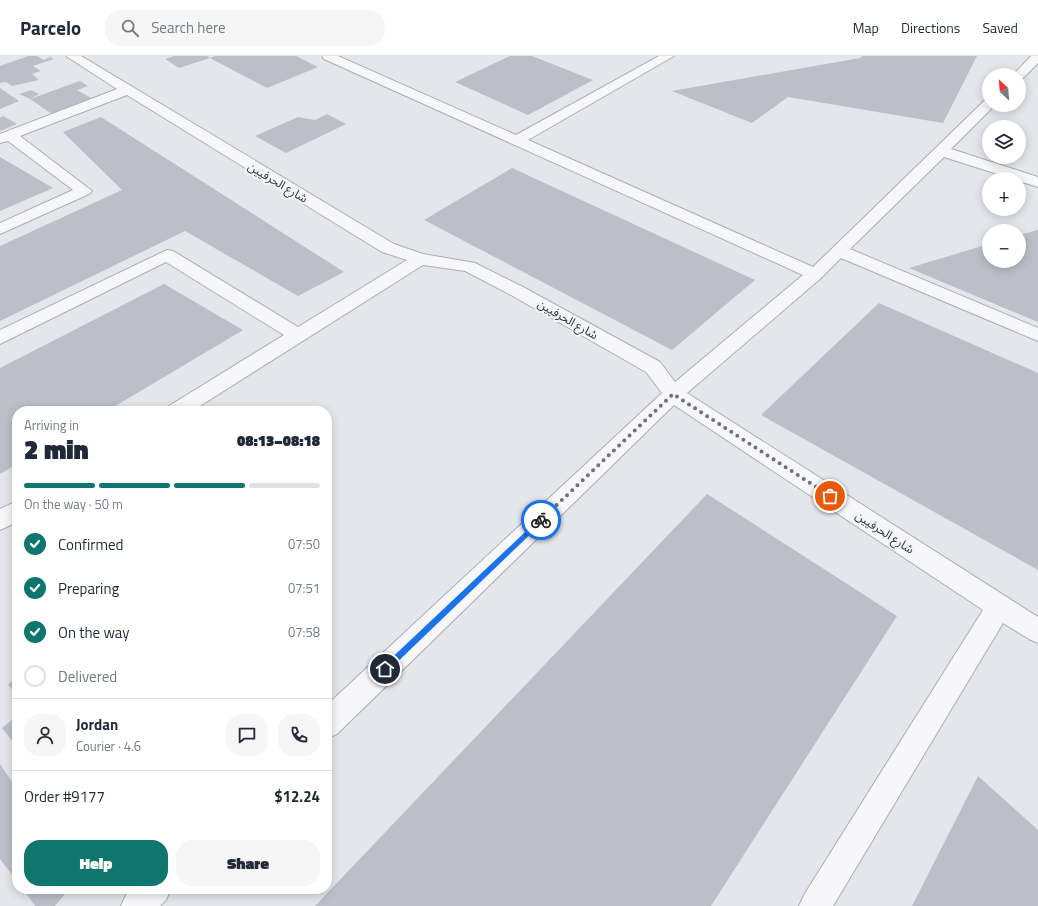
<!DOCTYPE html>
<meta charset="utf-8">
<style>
:root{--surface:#fff;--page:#f6f6f7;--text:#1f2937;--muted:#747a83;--line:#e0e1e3;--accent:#0f766e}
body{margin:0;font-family:"Titillium Web","Noto Sans Arabic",sans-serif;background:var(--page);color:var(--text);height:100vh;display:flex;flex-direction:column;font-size:15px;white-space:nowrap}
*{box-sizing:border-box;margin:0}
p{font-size:13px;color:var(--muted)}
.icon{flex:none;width:22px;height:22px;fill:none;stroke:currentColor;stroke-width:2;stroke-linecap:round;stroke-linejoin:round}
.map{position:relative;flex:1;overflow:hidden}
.details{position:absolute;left:12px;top:350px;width:320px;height:488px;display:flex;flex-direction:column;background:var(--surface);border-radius:16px;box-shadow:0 2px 10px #0003}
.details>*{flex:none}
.needle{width:26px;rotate:334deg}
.tools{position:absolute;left:982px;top:12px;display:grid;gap:8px}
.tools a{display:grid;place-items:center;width:44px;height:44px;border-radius:50%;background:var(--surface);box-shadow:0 2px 10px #0003;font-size:20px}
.pin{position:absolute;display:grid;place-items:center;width:34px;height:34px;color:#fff;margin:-17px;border:2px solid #fff;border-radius:50%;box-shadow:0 1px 4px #0007}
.courier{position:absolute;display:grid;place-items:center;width:40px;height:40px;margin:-20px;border:3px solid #1a73e8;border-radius:50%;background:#fff;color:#222;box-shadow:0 1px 5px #0007}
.headline em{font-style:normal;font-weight:800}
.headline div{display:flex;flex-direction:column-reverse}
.headline{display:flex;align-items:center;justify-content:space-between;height:68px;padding:0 12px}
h1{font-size:26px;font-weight:800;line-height:30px}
.bar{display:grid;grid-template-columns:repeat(4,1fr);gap:6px 4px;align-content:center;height:48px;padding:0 12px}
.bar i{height:5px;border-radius:3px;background:var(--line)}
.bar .current{background:var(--accent)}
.bar p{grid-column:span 4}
.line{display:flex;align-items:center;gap:10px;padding:0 12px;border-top:1px solid var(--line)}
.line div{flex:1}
.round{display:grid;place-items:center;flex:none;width:42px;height:42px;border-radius:16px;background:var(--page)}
ol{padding:0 12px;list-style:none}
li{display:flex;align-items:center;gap:12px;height:44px}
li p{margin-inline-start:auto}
li .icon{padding:4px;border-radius:50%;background:var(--accent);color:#fff;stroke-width:4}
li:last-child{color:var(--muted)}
li i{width:22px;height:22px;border:2px solid var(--line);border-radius:50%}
.action{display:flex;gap:8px;margin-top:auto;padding:8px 12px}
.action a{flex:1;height:46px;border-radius:16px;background:var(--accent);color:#fff;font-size:16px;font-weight:800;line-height:46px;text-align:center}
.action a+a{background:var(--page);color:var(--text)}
header{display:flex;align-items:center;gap:24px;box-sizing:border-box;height:56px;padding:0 20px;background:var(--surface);border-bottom:1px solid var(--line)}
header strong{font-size:19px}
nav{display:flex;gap:22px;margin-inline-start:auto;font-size:14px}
.search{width:280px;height:36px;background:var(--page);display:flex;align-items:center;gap:10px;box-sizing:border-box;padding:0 14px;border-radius:16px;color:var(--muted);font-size:15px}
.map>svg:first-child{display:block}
</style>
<header>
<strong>Parcelo</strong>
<div class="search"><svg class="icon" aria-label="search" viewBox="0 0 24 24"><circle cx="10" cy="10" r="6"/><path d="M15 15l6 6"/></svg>Search here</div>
<nav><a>Map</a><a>Directions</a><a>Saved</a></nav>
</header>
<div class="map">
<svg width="1038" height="850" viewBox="0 0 1038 850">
<rect width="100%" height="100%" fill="#e4e6eb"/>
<!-- building -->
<g fill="#bcbfc7">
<path d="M 28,0 L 37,0 L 44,4 L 50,1 L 54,3 L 33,10 L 41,15 L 32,18 L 39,24 L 12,30 L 6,26 L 0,27 L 0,10 Z"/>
<path d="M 174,0 L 207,0 L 210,2 L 179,12 L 165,3 Z"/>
<path d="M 215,0 L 296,0 L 318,11 L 267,32 L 210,2 Z"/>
<path d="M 510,0 L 532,0 L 593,24 L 528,59 L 455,26 Z"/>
<path d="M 862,0 L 977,0 L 943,67 L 788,41 L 752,67 L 672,35 L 860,2 Z"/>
<path d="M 80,25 L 88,30 L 77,34 L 93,43 L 52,58 L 30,43 Z"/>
<path d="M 0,32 L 19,45 L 0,53 Z"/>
<path d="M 31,34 L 39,38 L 30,43 L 19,38 Z"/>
<path d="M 327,58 L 346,68 L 286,97 L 255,80 L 298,61 L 315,64 Z"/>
<path d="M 3,60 L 17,68 L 0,75 L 0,62 Z"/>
<path d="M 101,61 L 344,216 L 298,240 L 185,175 L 0,265 L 0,190 L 122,134 L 63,76 Z"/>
<path d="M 0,101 L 53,132 L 0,155 Z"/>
<path d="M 512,112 L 755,224 L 672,294 L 424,164 Z"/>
<path d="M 1038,174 L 1038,266 L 909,212 L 989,188 L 989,205 L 1019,205 L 1019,179 Z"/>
<path d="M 164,228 L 243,274 L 107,355 L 17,355 L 17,408 L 0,418 L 0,312 Z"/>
<path d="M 879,247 L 1038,317 L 1038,514 L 761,359 Z"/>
<path d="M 707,438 L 897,560 L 711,850 L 315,850 Z"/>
<path d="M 17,622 L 17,641 L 8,628 Z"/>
<path d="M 17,660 L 17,691 L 2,672 Z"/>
<path d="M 0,708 L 17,733 L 17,825 L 0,803 Z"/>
<path d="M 978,720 L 1038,774 L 1038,850 L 912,850 Z"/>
<path d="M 23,833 L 69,833 L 55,850 L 35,850 Z"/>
</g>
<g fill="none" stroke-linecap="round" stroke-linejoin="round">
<defs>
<g id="minor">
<path d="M 66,0 L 81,0 L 394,188 L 423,198 L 475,207 L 523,231 L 660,306 L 675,326 L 803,219 L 324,3 L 322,0 L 338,0 L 516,79 L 659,0 L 674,0 L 528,84 L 813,211 L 984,45 L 989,44 L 989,49 L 995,49 L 951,93 L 1038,121 L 1038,131 L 1019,125 L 1019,123 L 1013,123 L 944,101 L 850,193 L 1038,272 L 1038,285 L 841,202 L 821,222 L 687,337 L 1038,561 L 1038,587 L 1029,583 L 1003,567 L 833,850 L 799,850 L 804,839 L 983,554 L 674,349 L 337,678 L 327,682 L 327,649 L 662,337 L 646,316 L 511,239 L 465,215 L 423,209 L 192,355 L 166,355 L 169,350 L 284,279 L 166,206 L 0,288 L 0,274 L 167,194 L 173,195 L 298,271 L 407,204 L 382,196 L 127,39 L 20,80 L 92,135 L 89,138 L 0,178 L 0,167 L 73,134 L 8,85 L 0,87 L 0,78 L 117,33 Z"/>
<path d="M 1031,0 L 1038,0 L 1038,7 L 1023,22 L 1019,23 L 1019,19 L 1013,19 Z"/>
<path d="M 17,445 L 17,466 L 0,474 L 0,453 Z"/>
<path d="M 132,833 L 171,833 L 166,844 L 160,850 L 121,850 L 126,839 Z"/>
</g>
</defs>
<!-- minor casing -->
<use href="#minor" stroke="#aaadb5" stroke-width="2"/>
<!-- minor -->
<use href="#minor" fill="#f7f7f9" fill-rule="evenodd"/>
</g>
<!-- route -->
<path fill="#1a73e8" d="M 541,461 L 544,464 L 543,466 L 387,616 L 382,616 L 382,611 Z"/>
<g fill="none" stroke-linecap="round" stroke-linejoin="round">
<!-- done -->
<path stroke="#6e727c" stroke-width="4" stroke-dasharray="0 7.2" d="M 541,464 L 673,338 L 830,440"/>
</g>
<g text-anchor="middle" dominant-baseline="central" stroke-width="4" stroke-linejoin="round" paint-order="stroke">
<!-- street labels -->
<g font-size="12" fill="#2e3341" stroke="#f4f5f8">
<text transform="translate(278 126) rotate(31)">شارع الحرفيين</text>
<text transform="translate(568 263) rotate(30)">شارع الحرفيين</text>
<text transform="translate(885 476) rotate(33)">شارع الحرفيين</text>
</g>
</g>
</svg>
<div class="tools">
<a><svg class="needle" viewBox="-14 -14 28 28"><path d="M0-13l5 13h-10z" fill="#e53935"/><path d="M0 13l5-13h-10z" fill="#747a83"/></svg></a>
<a><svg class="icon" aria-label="layers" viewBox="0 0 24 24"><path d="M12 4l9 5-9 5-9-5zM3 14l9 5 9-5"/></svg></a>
<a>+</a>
<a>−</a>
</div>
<div class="pin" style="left:830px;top:440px;background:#ea580c"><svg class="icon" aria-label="bag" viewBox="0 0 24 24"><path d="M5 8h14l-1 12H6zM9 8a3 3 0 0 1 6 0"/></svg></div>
<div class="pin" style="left:385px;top:613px;background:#1f2937"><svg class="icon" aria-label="home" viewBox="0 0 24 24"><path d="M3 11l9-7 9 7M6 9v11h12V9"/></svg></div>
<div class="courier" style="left:541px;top:464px"><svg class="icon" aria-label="bike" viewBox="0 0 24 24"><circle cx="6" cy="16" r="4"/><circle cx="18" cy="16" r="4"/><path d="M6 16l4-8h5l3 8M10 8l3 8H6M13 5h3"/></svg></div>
<section class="details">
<div class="headline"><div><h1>2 min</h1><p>Arriving in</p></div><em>08:13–08:18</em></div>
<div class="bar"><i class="current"></i><i class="current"></i><i class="current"></i><i></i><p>On the way · 50 m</p></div>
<ol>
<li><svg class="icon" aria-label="check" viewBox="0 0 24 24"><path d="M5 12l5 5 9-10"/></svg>Confirmed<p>07:50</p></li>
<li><svg class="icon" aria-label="check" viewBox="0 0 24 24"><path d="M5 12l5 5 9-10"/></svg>Preparing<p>07:51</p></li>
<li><svg class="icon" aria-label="check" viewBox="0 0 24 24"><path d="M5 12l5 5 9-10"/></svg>On the way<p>07:58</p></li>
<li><i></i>Delivered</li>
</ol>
<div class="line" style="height:72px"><a class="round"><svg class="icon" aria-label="person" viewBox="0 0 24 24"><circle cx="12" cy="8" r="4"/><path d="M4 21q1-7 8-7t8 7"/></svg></a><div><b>Jordan</b><p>Courier · 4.6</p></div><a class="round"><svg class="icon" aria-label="chat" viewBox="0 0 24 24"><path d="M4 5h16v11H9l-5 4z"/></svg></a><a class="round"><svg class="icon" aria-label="phone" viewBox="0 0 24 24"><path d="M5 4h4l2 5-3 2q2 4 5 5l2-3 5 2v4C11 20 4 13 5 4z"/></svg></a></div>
<div class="line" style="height:52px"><div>Order #9177</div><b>$12.24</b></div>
<div class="action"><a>Help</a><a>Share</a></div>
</section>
</div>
